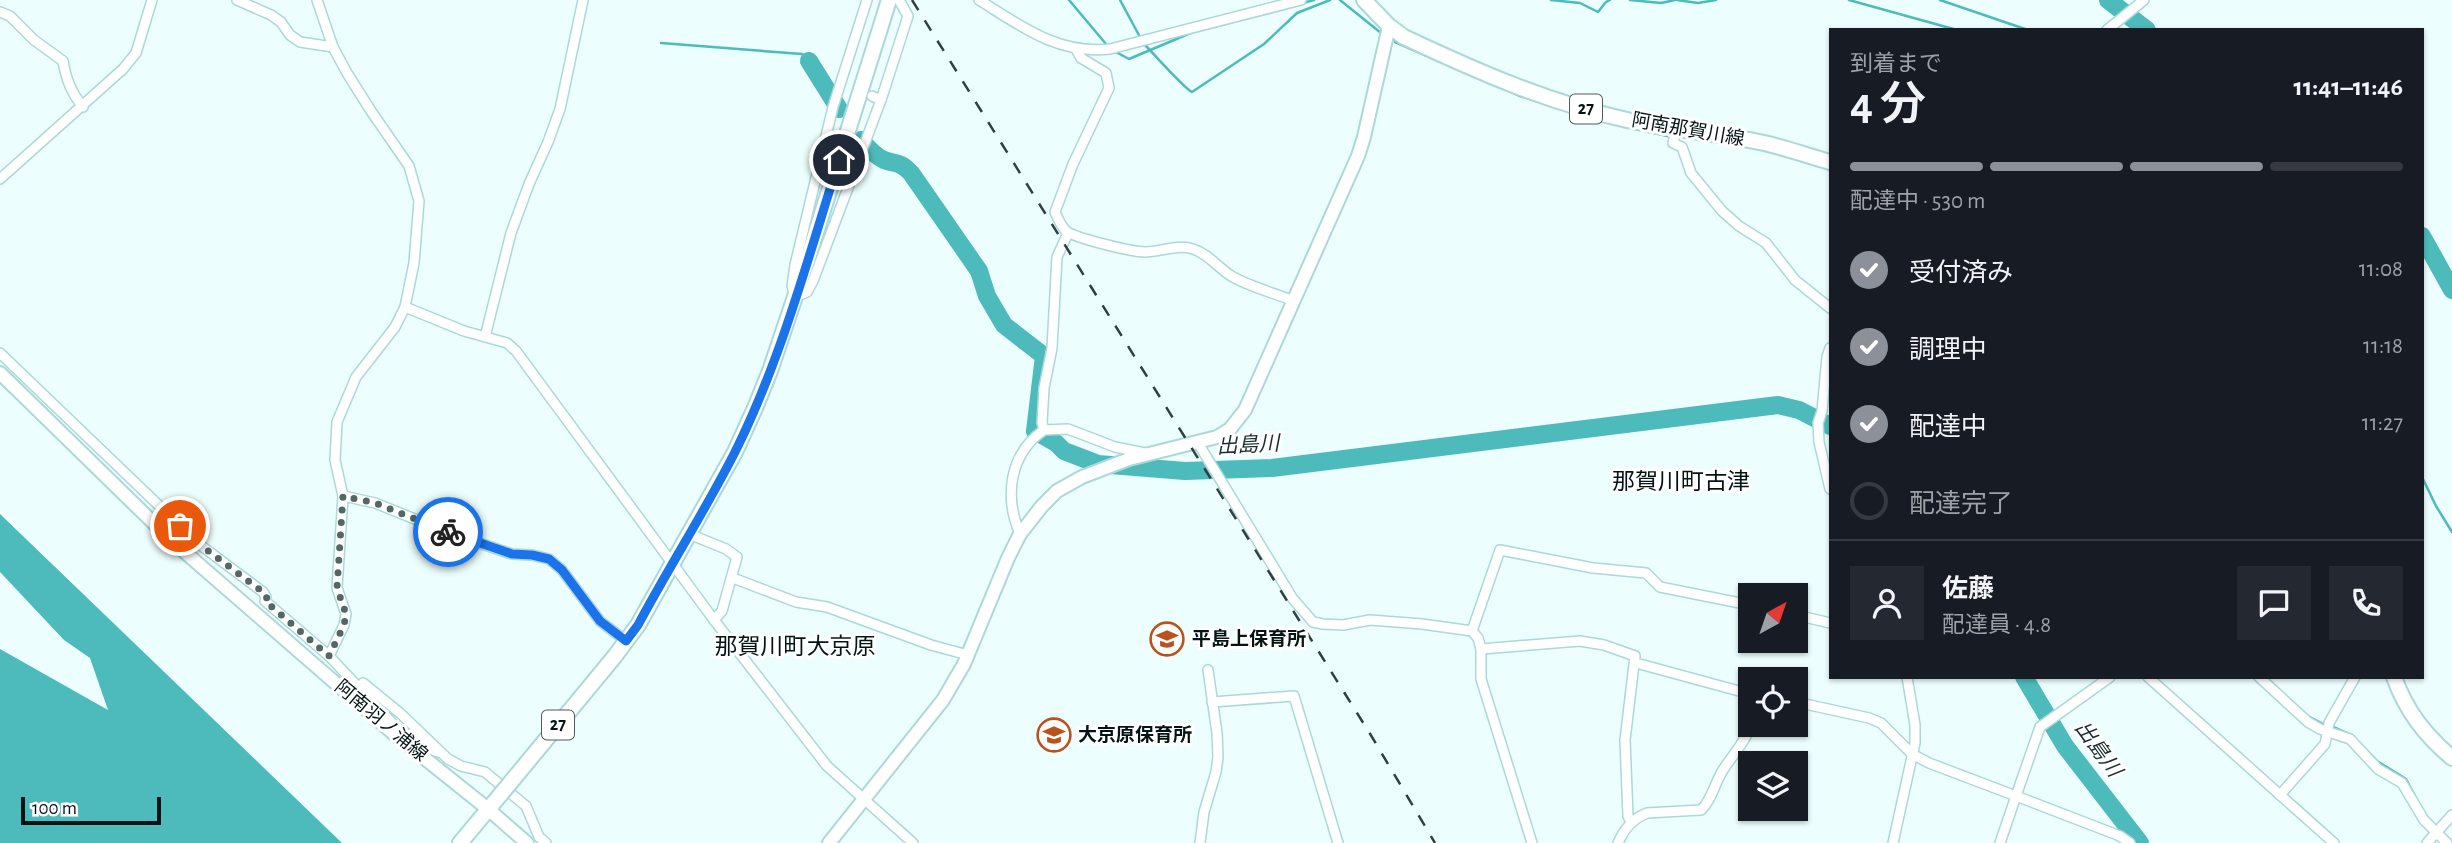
<!DOCTYPE html>
<html lang="ja">
<meta charset="utf-8">
<style>
:root{--surface:#171b24;--page:#242831;--text:#f1f3f6;--muted:#9ea1a6;--line:#363941;--accent:#8c9099}
body{margin:0;font-family:"Alegreya Sans","Noto Sans JP",sans-serif;background:var(--page);color:var(--text);height:100vh;display:flex;flex-direction:column;font-size:26px;white-space:nowrap}
*{box-sizing:border-box;margin:0}
p{font-size:23px;color:var(--muted)}
.icon{flex:none;width:38px;height:38px;fill:none;stroke:currentColor;stroke-width:2;stroke-linecap:round;stroke-linejoin:round}
.map{position:relative;flex:1;overflow:hidden}
.drawer{position:absolute;left:1829px;top:28px;width:595px;height:651px;display:flex;flex-direction:column;background:var(--surface);border-radius:0px;box-shadow:0 2px 5px #0004}
.drawer>*{flex:none}
.needle{width:46px;rotate:40deg}
.tools{position:absolute;left:1738px;top:583px;display:grid;gap:14px}
.tools a{display:grid;place-items:center;width:70px;height:70px;border-radius:0px;background:var(--surface);box-shadow:0 2px 5px #0004;font-size:35px}
.scale{position:absolute;left:21px;bottom:18px;width:140px;box-sizing:border-box;padding-left:7px;border:4px solid #041414;border-top:0;font-size:19px;line-height:24px;white-space:nowrap;color:#041414;-webkit-text-stroke:5px #fff;paint-order:stroke}
.pin{position:absolute;display:grid;place-items:center;width:60px;height:60px;color:#fff;margin:-30px;border:4px solid #fff;border-radius:50%;box-shadow:0 2px 7px #0007}
.courier{position:absolute;display:grid;place-items:center;width:70px;height:70px;margin:-35px;border:5px solid #1a73e8;border-radius:50%;background:#fff;color:#222;box-shadow:0 2px 9px #0007}
.head em{font-style:normal;font-weight:600}
.head div{display:flex;flex-direction:column-reverse}
.head{display:flex;align-items:center;justify-content:space-between;height:119px;padding:0 21px}
h1{font-size:46px;font-weight:600;line-height:52px}
.bar{display:grid;grid-template-columns:repeat(4,1fr);gap:10px 7px;align-content:center;height:84px;padding:0 21px}
.bar i{height:9px;border-radius:5px;background:var(--line)}
.bar .current{background:var(--accent)}
.bar p{grid-column:span 4}
.line{display:flex;align-items:center;gap:18px;padding:0 21px;border-top:2px solid var(--line)}
.line div{flex:1}
.round{display:grid;place-items:center;flex:none;width:74px;height:74px;border-radius:0px;background:var(--page)}
ol{padding:0 21px;list-style:none}
li{display:flex;align-items:center;gap:21px;height:77px}
li p{margin-inline-start:auto}
li .icon{padding:7px;border-radius:50%;background:var(--accent);color:#fff;stroke-width:4}
li:last-child{color:var(--muted)}
li i{width:38px;height:38px;border:4px solid var(--line);border-radius:50%}
.map>svg:first-child{display:block}
</style>
<div class="map">
<svg width="2452" height="843" viewBox="0 0 2452 843">
<rect width="100%" height="100%" fill="#ecfefd"/>
<!-- water -->
<path fill="#4dbabc" d="M 0,514 L 342,843 L 0,843 L 0,649 L 108,710 L 90,658 L 64,640 L 0,572 Z"/>
<g fill="none" stroke-linecap="round" stroke-linejoin="round">
<!-- stream -->
<g stroke="#4dbabc" stroke-width="2.5">
<path d="M 1069,0 L 1106,44"/>
<path d="M 1120,0 L 1140,37"/>
<path d="M 1340,0 L 1381,33"/>
<path d="M 1551,0 L 1580,3 L 1598,12 L 1606,2 L 1610,0"/>
<path d="M 1630,0 L 1661,3 L 1675,0"/>
<path d="M 1677,0 L 1698,3 L 1716,0"/>
<path d="M 1849,0 L 1957,30"/>
<path d="M 1940,0 L 2028,30"/>
<path d="M 1213,27 L 1314,0"/>
<path d="M 1395,42 L 1450,66"/>
<path d="M 661,43 L 802,54 L 809,61"/>
<path d="M 1145,45 C 1154,54 1184,88 1192,92 L 1264,44 L 1297,13 L 1330,0"/>
<path d="M 1116,52 L 1129,59 L 1193,32"/>
<path d="M 1491,83 L 1520,96 L 1557,108"/>
<path d="M 1627,127 L 1672,137"/>
<path d="M 2422,477 L 2436,506 L 2452,532"/>
<path d="M 2306,715 L 2325,725"/>
<path d="M 2331,726 L 2351,735"/>
<path d="M 2358,742 L 2377,761 L 2406,779 L 2417,800"/>
</g>
<!-- river -->
<g stroke="#4dbabc" stroke-width="18">
<path d="M 2108,0 L 2147,30"/>
<path d="M 809,61 L 839,109"/>
<path d="M 861,140 C 867,147 875,156 884,160 C 898,165 899,161 911,173 L 979,271 L 987,296 L 1004,325 L 1044,356 L 1035,431 L 1056,443 L 1064,451 L 1098,464 L 1185,471 L 1272,468 L 1778,405 L 1799,410 L 1830,426"/>
<path d="M 2422,236 L 2452,290"/>
<path d="M 2024,677 L 2065,746 L 2140,843"/>
</g>
<defs>
<g id="street">
<path d="M 237,0 L 271,15 L 281,22 L 290,35 L 300,42 L 333,47"/>
<path d="M 317,0 L 333,47 L 347,73 L 371,111 L 409,166 L 419,201 L 414,263 L 405,307 L 395,327 L 356,377 L 337,422 L 335,460 L 343,496 L 337,588 L 346,614 L 344,625 L 329,656 L 397,728"/>
<path d="M 867,0 L 833,107 L 795,265 L 792,286 L 795,297 L 807,292 L 813,281 L 881,100"/>
<path d="M 979,0 C 1021,26 1058,55 1110,49 L 1301,0"/>
<path d="M 0,12 L 10,16 L 34,40 L 63,61 C 66,79 71,92 83,107"/>
<path d="M 2107,30 L 2144,0"/>
<path d="M 1076,49 L 1081,58 L 1106,73 L 1109,88 L 1073,164 L 1055,212 C 1058,219 1061,226 1066,231 C 1075,238 1132,252 1145,252 C 1161,252 1176,244 1193,249 C 1209,254 1219,269 1233,277 C 1251,287 1274,293 1294,301"/>
<path d="M 872,96 L 881,100 L 908,16 L 899,0"/>
<path d="M 1676,130 L 1673,143 L 1682,147 L 1691,173 L 1722,211 L 1739,226 L 1766,243 L 1795,280 L 1830,308"/>
<path d="M 0,179 L 123,69 L 136,53 L 152,0"/>
<path d="M 405,307 L 464,331 L 507,343 L 516,351 L 714,620 L 827,766 L 913,843"/>
<path d="M 485,337 L 511,233 L 529,184 L 548,142 L 560,109 L 583,0"/>
<path d="M 1830,348 L 1827,357 L 1822,411 L 1818,423 L 1819,442 L 1830,489"/>
<path d="M 0,353 L 199,544 L 263,592 L 266,597 L 265,601 L 329,656"/>
<path d="M 1044,430 L 1042,423 L 1044,388 L 1052,348 L 1057,257 L 1068,233"/>
<path d="M 1198,443 L 1293,599 L 1313,622 L 1323,624 L 1343,625 L 1370,620 L 1422,624 L 1472,631 L 1478,638 L 1481,649 L 1481,679 L 1532,843"/>
<path d="M 343,496 L 375,503 L 452,534 L 512,554 L 532,555 L 549,559 L 562,570 L 600,621 L 626,641"/>
<path d="M 689,534 L 726,549 L 737,557 L 722,611 L 714,620"/>
<path d="M 1020,534 C 1004,497 1009,454 1044,430 L 1068,429 L 1115,447 L 1145,453"/>
<path d="M 733,578 L 796,602 L 827,607 L 931,645 L 968,655"/>
<path d="M 1796,615 L 1830,623"/>
<path d="M 1472,631 L 1500,550 L 1593,568 L 1646,573 L 1660,587 L 1750,605"/>
<path d="M 1481,649 L 1580,641 L 1604,645 L 1635,656 L 1625,740 L 1628,816 L 1631,822"/>
<path d="M 1636,663 L 1750,694"/>
<path d="M 2110,677 L 2040,727 L 2016,796 L 2120,836 L 2130,843"/>
<path d="M 2148,677 L 2334,843"/>
<path d="M 2259,677 L 2308,722 L 2320,729 L 2350,739 L 2378,769 L 2402,783 L 2424,820 L 2447,843"/>
<path d="M 363,683 L 401,714 L 448,759 L 461,766 L 485,772 L 526,806 L 539,837 L 546,843"/>
<path d="M 1212,702 L 1294,696 L 1338,843"/>
<path d="M 1796,702 L 1869,718 L 1881,723 L 1912,754 L 1929,763 L 2016,796 L 2000,843"/>
<path d="M 394,732 L 397,728 L 429,749 L 441,753"/>
<path d="M 2280,795 L 2325,744 L 2329,723 L 2355,677"/>
<path d="M 1200,843 L 1204,812 L 1216,772 L 1218,757 L 1217,733 L 1208,670"/>
<path d="M 1618,843 C 1624,829 1632,819 1647,813 L 1701,810 C 1713,799 1715,780 1725,767 C 1735,752 1745,742 1752,724"/>
<path d="M 1893,843 L 1915,743 L 1915,725 L 1907,677"/>
<path d="M 2427,843 L 2452,815"/>
</g>
<g id="secondary">
<path d="M 0,373 L 172,541 L 393,733 L 488,809 L 527,843"/>
<path d="M 829,843 L 943,700 L 964,664 L 1008,558 L 1020,534 L 1042,506 L 1057,491 L 1082,477 L 1129,459 L 1217,437 L 1230,429 L 1245,410 L 1358,156 L 1364,137 L 1389,26"/>
</g>
<g id="primary">
<path d="M 1364,0 L 1389,26 L 1404,37 C 1476,71 1549,103 1627,120 C 1673,130 1719,133 1764,143 C 1786,148 1808,156 1830,162"/>
<path d="M 615,656 L 638,625 L 689,534 L 735,452 L 755,408 L 770,371 L 808,258 L 889,0"/>
<path d="M 2394,677 C 2406,711 2425,735 2452,758"/>
<path d="M 460,843 L 501,794"/>
</g>
</defs>
<!-- street casing -->
<use href="#street" stroke="#abd8d8" stroke-width="12"/>
<!-- secondary casing -->
<use href="#secondary" stroke="#abd8d8" stroke-width="16"/>
<!-- primary casing -->
<use href="#primary" stroke="#abd8d8" stroke-width="18"/>
<!-- street -->
<use href="#street" stroke="#fff" stroke-width="9"/>
<!-- secondary -->
<use href="#secondary" stroke="#fff" stroke-width="12"/>
<!-- primary -->
<use href="#primary" stroke="#fff" stroke-width="14"/>
<!-- rail -->
<path stroke="#304040" stroke-width="2.5" stroke-dasharray="12 12" stroke-linecap="butt" d="M 912,0 L 1372,737 L 1435,843"/>
<defs>
<path id="primary-bridge" d="M 501,794 L 615,656"/>
</defs>
<!-- primary-bridge casing -->
<use href="#primary-bridge" stroke="#abd8d8" stroke-width="18" stroke-linecap="butt"/>
<!-- primary-bridge -->
<use href="#primary-bridge" stroke="#fff" stroke-width="14"/>
</g>
<g fill="none" stroke-linecap="round" stroke-linejoin="round">
<!-- done -->
<path stroke="#566" stroke-width="7" stroke-dasharray="0 12.6" d="M 180,526 L 199,544 L 263,592 L 267,597 L 265,601 L 329,656 L 344,625 L 346,614 L 337,588 L 343,496 L 375,503 L 448,532"/>
<!-- route -->
<path stroke="#1a73e8" stroke-width="9" d="M 448,532 L 512,554 L 532,555 L 549,559 L 562,570 L 600,621 L 626,641 L 638,625 C 669,567 705,511 735,452 C 781,360 808,258 839,160"/>
</g>
<!-- icons -->
<defs>
<symbol id="school-ring" viewBox="-11 -11 22 22"><circle r="9.5" fill="#fff" stroke="#b85320" stroke-width="1.5"/><path d="M0-5L7-2L0 1L-7-2ZM-4 1L0 2.5L4 1V4Q0 6-4 4Z" fill="#b85320"/></symbol>
</defs>
<g fill-rule="evenodd">
<use href="#school-ring" x="1148" y="620" width="38" height="38"/>
<use href="#school-ring" x="1035" y="716" width="38" height="38"/>
</g>
<g text-anchor="middle" dominant-baseline="central" stroke-width="6" stroke-linejoin="round" paint-order="stroke">
<!-- shield labels -->
<g fill="#fff" stroke="#4f5a5a" stroke-width="2">
<rect x="1570" y="94.5" width="32" height="29" rx="5"/>
<rect x="542" y="710.5" width="32" height="29" rx="5"/>
</g>
<g font-size="18" font-weight="bold" fill="#041414">
<text x="1586" y="109">27</text>
<text x="558" y="725">27</text>
</g>
<!-- street labels -->
<g font-size="19" fill="#041414" stroke="#fff">
<text transform="translate(1688 130) rotate(10)">阿南那賀川線</text>
<text transform="translate(381 721) rotate(40)">阿南羽ノ浦線</text>
</g>
<!-- poi labels -->
<g font-size="19" font-weight="bold" fill="#041414" stroke="#fff" text-anchor="start">
<text x="1192" y="639">平島上保育所</text>
<text x="1078" y="735">大京原保育所</text>
</g>
<!-- water labels -->
<g font-size="21" font-style="italic" fill="#1a2e2e" stroke="#fff">
<text transform="translate(1248 445) rotate(-3)">出島川</text>
<text transform="translate(2098 749) rotate(54)">出島川</text>
</g>
<!-- quarter labels -->
<g font-size="23" fill="#041414" stroke="#fff">
<text x="1681" y="482">那賀川町古津</text>
<text x="795" y="647">那賀川町大京原</text>
</g>
</g>
</svg>
<div class="tools">
<a><svg class="needle" viewBox="-14 -14 28 28"><path d="M0-13l5 13h-10z" fill="#e53935"/><path d="M0 13l5-13h-10z" fill="#9ea1a6"/></svg></a>
<a><svg class="icon" aria-label="locate" viewBox="0 0 24 24"><circle cx="12" cy="12" r="6"/><path d="M12 2v4M12 18v4M2 12h4M18 12h4"/></svg></a>
<a><svg class="icon" aria-label="layers" viewBox="0 0 24 24"><path d="M12 4l9 5-9 5-9-5zM3 14l9 5 9-5"/></svg></a>
</div>
<div class="scale">100 m</div>
<div class="pin" style="left:180px;top:526px;background:#ea580c"><svg class="icon" aria-label="bag" viewBox="0 0 24 24"><path d="M5 8h14l-1 12H6zM9 8a3 3 0 0 1 6 0"/></svg></div>
<div class="pin" style="left:839px;top:160px;background:#1f2937"><svg class="icon" aria-label="home" viewBox="0 0 24 24"><path d="M3 11l9-7 9 7M6 9v11h12V9"/></svg></div>
<div class="courier" style="left:448px;top:532px"><svg class="icon" aria-label="bike" viewBox="0 0 24 24"><circle cx="6" cy="16" r="4"/><circle cx="18" cy="16" r="4"/><path d="M6 16l4-8h5l3 8M10 8l3 8H6M13 5h3"/></svg></div>
<section class="drawer">
<div class="head"><div><h1>4 分</h1><p>到着まで</p></div><em>11:41–11:46</em></div>
<div class="bar"><i class="current"></i><i class="current"></i><i class="current"></i><i></i><p>配達中 · 530 m</p></div>
<ol>
<li><svg class="icon" aria-label="check" viewBox="0 0 24 24"><path d="M5 12l5 5 9-10"/></svg>受付済み<p>11:08</p></li>
<li><svg class="icon" aria-label="check" viewBox="0 0 24 24"><path d="M5 12l5 5 9-10"/></svg>調理中<p>11:18</p></li>
<li><svg class="icon" aria-label="check" viewBox="0 0 24 24"><path d="M5 12l5 5 9-10"/></svg>配達中<p>11:27</p></li>
<li><i></i>配達完了</li>
</ol>
<div class="line" style="height:126px"><a class="round"><svg class="icon" aria-label="person" viewBox="0 0 24 24"><circle cx="12" cy="8" r="4"/><path d="M4 21q1-7 8-7t8 7"/></svg></a><div><b>佐藤</b><p>配達員 · 4.8</p></div><a class="round"><svg class="icon" aria-label="chat" viewBox="0 0 24 24"><path d="M4 5h16v11H9l-5 4z"/></svg></a><a class="round"><svg class="icon" aria-label="phone" viewBox="0 0 24 24"><path d="M5 4h4l2 5-3 2q2 4 5 5l2-3 5 2v4C11 20 4 13 5 4z"/></svg></a></div>
</section>
</div>
